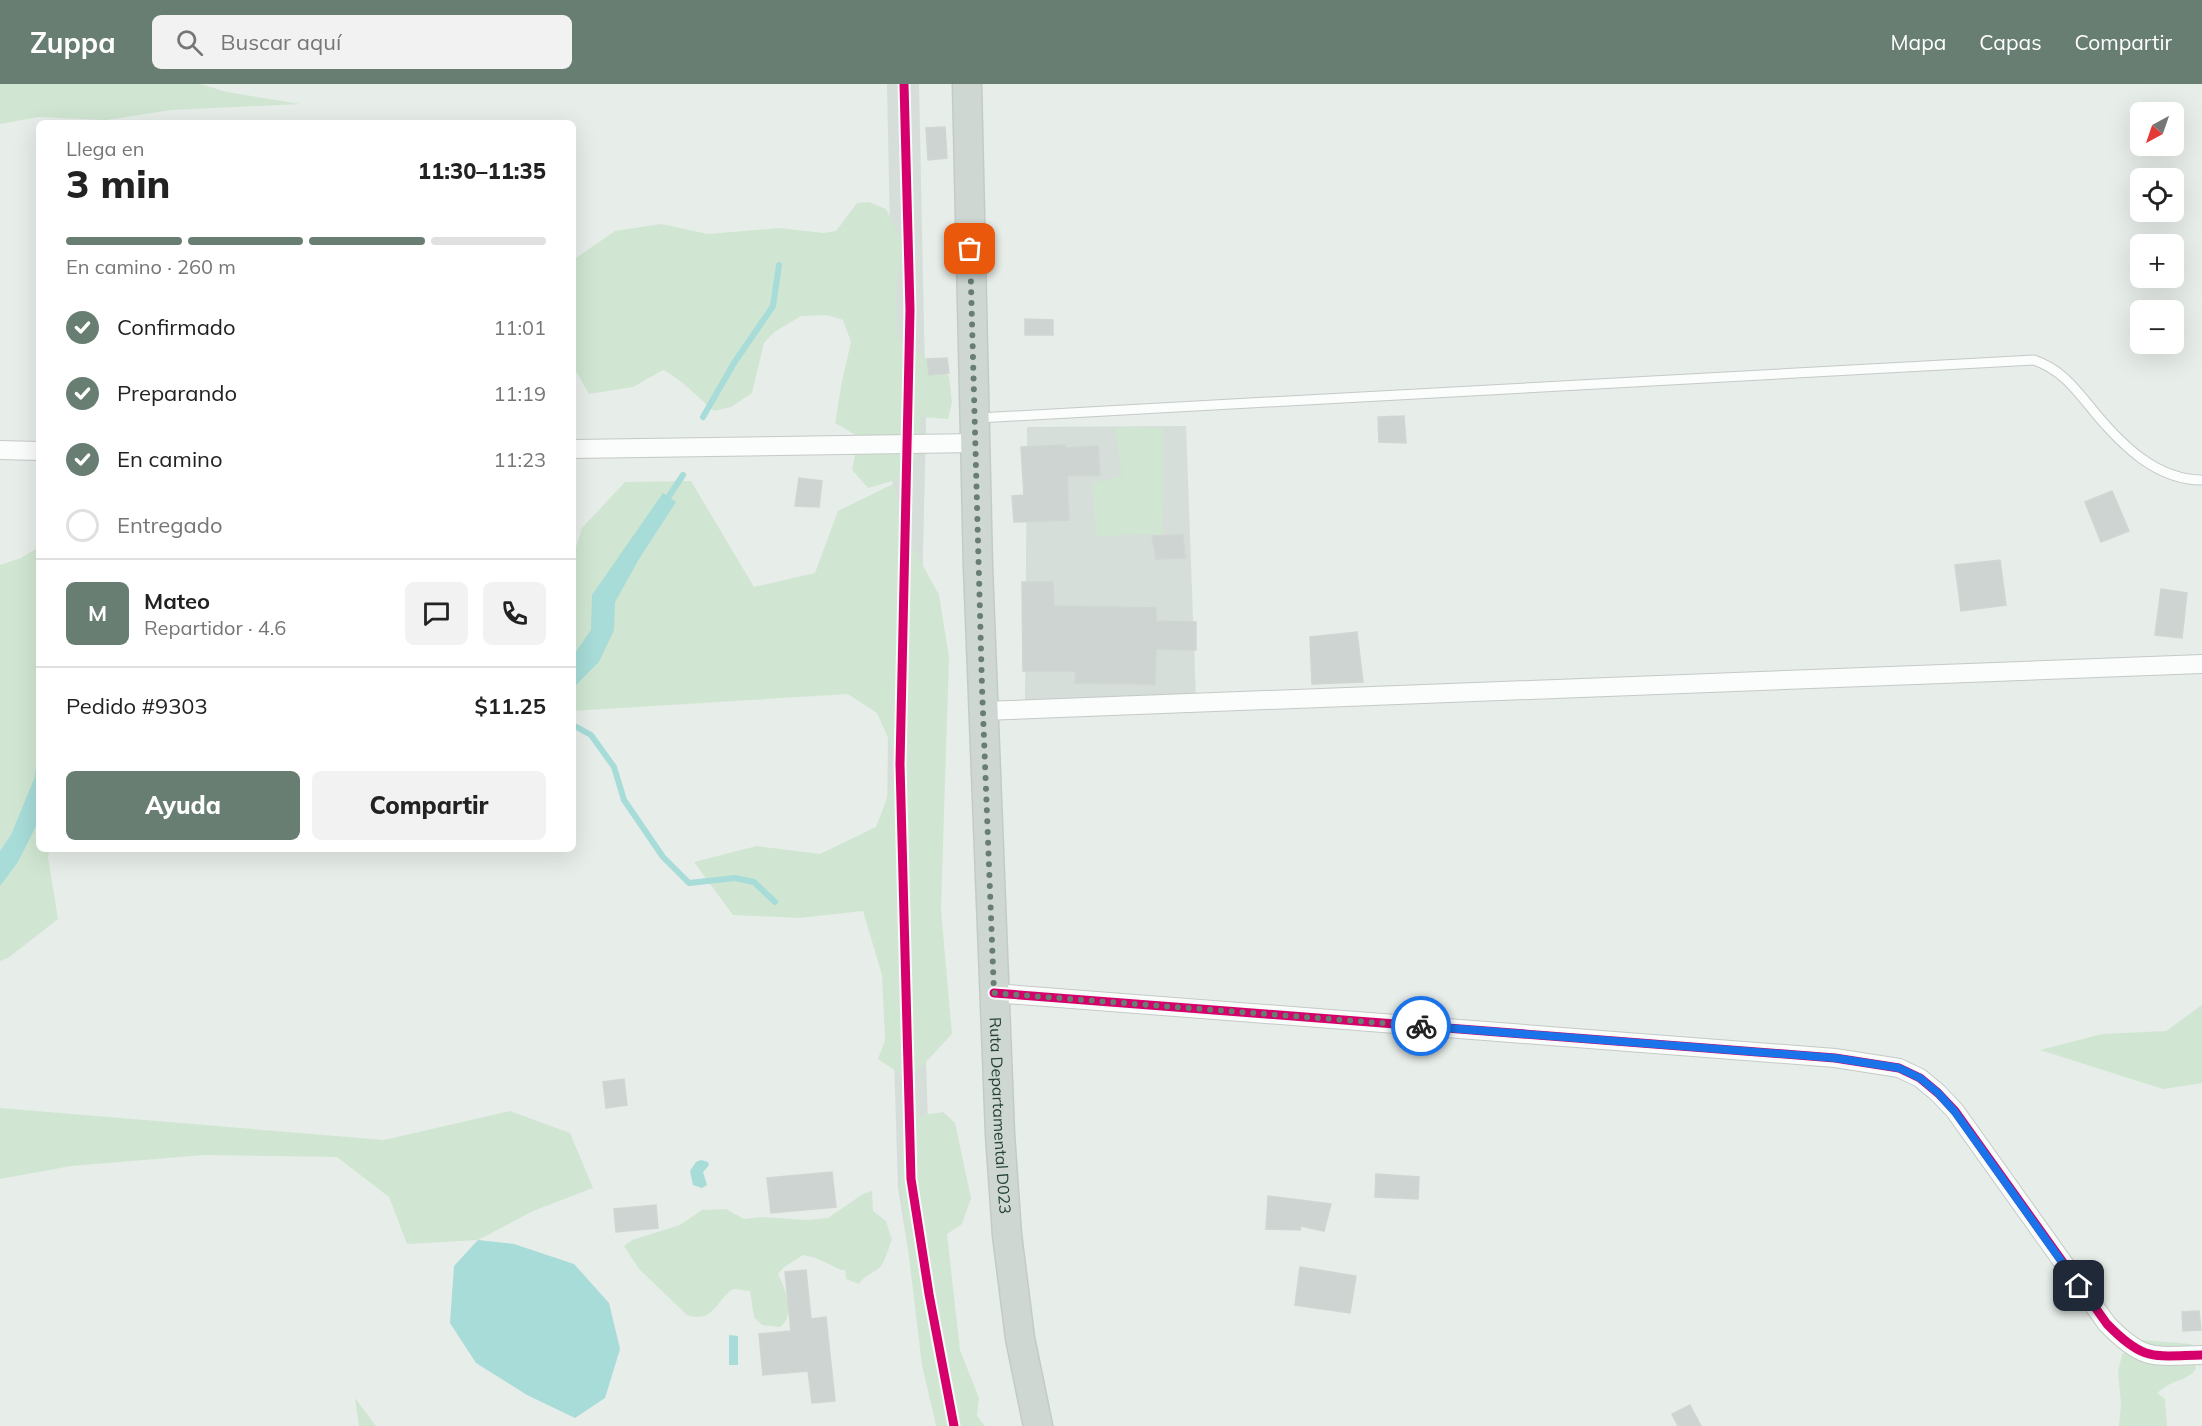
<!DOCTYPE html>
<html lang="es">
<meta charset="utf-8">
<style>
:root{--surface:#fff;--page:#f2f2f2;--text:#222;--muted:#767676;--line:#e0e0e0;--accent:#687e73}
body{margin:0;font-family:Mulish,sans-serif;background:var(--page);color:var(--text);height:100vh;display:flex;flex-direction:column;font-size:22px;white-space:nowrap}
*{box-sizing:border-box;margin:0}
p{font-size:20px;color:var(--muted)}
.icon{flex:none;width:33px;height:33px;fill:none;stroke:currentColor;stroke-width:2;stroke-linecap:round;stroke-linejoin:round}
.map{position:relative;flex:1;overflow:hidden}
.panel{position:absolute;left:36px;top:36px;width:540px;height:732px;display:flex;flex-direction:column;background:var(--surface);border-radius:9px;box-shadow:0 6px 24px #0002}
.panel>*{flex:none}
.needle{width:39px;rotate:220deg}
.fabs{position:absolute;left:2130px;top:18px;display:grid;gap:12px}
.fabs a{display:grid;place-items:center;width:54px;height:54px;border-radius:9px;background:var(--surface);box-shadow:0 6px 24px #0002;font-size:30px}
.pin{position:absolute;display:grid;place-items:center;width:51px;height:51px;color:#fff;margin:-26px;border-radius:12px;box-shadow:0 3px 9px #0006}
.courier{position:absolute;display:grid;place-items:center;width:60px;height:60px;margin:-30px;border:4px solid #1a73e8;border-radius:50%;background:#fff;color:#222;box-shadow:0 2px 8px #0007}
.head em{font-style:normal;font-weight:800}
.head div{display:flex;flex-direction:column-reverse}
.head{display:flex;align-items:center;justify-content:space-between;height:102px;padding:0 30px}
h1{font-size:39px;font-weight:800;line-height:45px}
.bar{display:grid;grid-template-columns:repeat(4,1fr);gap:9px 6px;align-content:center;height:72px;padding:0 30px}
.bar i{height:8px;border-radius:4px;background:var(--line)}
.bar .current{background:var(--accent)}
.bar p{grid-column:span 4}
.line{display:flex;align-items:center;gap:15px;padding:0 30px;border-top:2px solid var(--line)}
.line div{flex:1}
.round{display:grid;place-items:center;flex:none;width:63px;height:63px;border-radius:9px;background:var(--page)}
ol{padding:0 30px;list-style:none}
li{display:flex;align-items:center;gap:18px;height:66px}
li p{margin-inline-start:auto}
li .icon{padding:6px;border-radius:50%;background:var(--accent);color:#fff;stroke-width:4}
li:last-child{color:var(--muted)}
li i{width:33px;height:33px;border:3px solid var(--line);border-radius:50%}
.button{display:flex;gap:12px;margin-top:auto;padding:12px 30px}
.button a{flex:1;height:69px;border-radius:9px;background:var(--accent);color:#fff;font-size:24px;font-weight:800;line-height:69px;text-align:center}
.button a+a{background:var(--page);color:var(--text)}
header{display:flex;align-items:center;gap:36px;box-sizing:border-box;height:84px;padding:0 30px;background:var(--accent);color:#fff}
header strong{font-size:28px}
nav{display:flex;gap:33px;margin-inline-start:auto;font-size:21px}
.search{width:420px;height:54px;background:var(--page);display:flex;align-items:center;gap:15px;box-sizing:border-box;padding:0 21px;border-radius:9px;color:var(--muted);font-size:22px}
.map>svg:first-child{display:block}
</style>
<header>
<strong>Zuppa</strong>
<div class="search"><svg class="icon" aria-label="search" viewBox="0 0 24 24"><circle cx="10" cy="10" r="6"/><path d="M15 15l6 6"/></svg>Buscar aquí</div>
<nav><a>Mapa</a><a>Capas</a><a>Compartir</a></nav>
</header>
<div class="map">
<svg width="2202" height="1342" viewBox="0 0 2202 1342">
<rect width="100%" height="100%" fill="#e7ede9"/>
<!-- built -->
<g fill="#d5ded8">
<path d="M 887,0 L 919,0 L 926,341 L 921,551 L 919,753 L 930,1105 L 930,1300 L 898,1104 L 887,750 L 889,549 L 894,340 Z"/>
<path d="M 1186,342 L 1196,617 L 1025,617 L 1027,343 Z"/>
</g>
<!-- green -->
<g fill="#d0e6d2">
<path d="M 0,0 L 200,0 L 227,8 L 300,20 L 171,26 L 106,36 L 39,33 L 0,40 Z"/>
<path d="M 869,118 L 886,125 L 903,161 L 896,200 L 897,252 L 949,292 L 952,318 L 948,335 L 921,333 L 919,367 L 906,393 L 868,404 L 852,386 L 859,353 L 835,339 L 842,297 L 851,258 L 843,236 L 827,231 L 801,232 L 774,248 L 764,259 L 752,309 L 731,323 L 714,327 C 696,312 684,297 663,286 L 633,303 L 589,310 L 573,282 L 573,176 L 615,147 L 661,140 L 708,150 L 779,144 L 824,149 L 836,147 L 857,119 Z"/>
<path d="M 1115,343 L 1164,344 L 1163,450 L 1096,452 L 1092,399 L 1122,392 Z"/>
<path d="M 691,397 L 754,503 L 815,489 L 838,427 L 893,400 L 910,458 L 939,511 L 949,573 L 941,826 L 952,950 L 909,996 L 878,975 L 885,956 L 882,891 L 863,827 L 799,834 L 733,831 L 694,778 L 757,762 L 820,770 L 876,743 L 900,680 L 877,629 L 848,610 L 573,627 L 573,473 L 582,444 L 625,398 Z"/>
<path d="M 39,463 L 39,765 L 50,765 L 48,773 L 58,835 L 8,874 L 0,877 L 0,481 L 21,474 Z"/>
<path d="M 2202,921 L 2202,999 L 2163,1005 L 2040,966 L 2102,950 L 2166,947 Z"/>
<path d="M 0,1024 L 384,1056 L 510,1027 L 570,1049 L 593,1104 L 533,1127 L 478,1156 L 407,1160 L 389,1113 L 337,1073 L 204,1071 L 71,1082 L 0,1095 Z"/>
<path d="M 943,1028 L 955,1039 L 971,1114 L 962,1140 L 947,1150 L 960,1266 L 979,1314 L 977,1332 L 985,1342 L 936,1342 L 922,1281 L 900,1098 L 905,1038 L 923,1031 Z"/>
<path d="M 872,1107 L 873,1127 L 886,1137 L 892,1156 C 888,1164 885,1180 879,1184 C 872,1190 864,1192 859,1200 L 846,1195 L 845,1186 L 841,1186 L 816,1174 L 803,1171 L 783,1184 L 778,1190 C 785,1205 797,1231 780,1243 L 762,1241 L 754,1233 L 750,1207 L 733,1205 C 716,1216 714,1240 687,1231 L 639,1185 L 624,1162 L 632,1156 L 680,1141 L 702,1126 L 726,1125 L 744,1135 L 762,1133 L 808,1136 L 828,1134 L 863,1110 Z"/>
<path d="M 2141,1256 L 2191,1260 L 2196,1285 C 2188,1295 2180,1295 2170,1300 C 2166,1302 2161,1306 2157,1309 L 2165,1315 L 2167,1342 L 2119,1342 L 2121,1320 L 2118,1287 L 2122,1271 L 2127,1265 Z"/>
<path d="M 355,1314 L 376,1342 L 359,1342 Z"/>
</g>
<!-- water -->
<g fill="#a7dcd8">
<path d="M 663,409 L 676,418 L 639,475 L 615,518 L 614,546 L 599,578 L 573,604 L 573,572 L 591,546 L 592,511 Z"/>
<path d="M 39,672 L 39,736 L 18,778 L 0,802 L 0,767 L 11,751 L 34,695 Z"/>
<path d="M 701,1076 L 708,1078 L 709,1081 L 703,1088 L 707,1101 L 702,1104 L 693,1101 L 690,1087 L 696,1078 Z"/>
<path d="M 478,1156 L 514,1160 L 574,1180 L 609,1219 L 620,1265 L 605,1314 L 575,1334 L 527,1311 L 476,1279 L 450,1239 L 454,1182 Z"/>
<path d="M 729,1251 L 738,1252 L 738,1281 L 729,1281 Z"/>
</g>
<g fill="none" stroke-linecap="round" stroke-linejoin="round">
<!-- stream -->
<g stroke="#a7dcd8" stroke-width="6">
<path d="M 703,333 L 734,279 L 773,222 L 779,181"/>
<path d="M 665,418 L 683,391"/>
<path d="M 573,641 L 591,651 L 614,683 L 624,716 L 663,773 L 689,799 L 735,794 L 754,798 L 775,818"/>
</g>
</g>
<!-- building -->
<g fill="#ced4d1" stroke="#d0d6d2" stroke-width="1.5">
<path d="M 945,43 L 947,74 L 928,76 L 926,44 Z"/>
<path d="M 1025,235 L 1053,236 L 1053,251 L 1025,251 Z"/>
<path d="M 947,274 L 949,289 L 929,291 L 927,275 Z"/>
<path d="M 1404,332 L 1406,359 L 1379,358 L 1378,333 Z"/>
<path d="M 1065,361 L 1065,364 L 1098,362 L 1100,391 L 1067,392 L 1069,436 L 1014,438 L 1012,412 L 1024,411 L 1021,363 Z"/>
<path d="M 799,394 L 822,397 L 819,423 L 795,422 Z"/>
<path d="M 2112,407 L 2129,447 L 2101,458 L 2085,418 Z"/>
<path d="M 1183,451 L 1185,474 L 1156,475 L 1152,452 Z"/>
<path d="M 2000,476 L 2006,521 L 1961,527 L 1955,481 Z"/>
<path d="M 1022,498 L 1053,498 L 1054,522 L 1156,524 L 1156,537 L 1196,538 L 1196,566 L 1156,565 L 1155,600 L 1075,599 L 1076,587 L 1023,587 Z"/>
<path d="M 2161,505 L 2187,509 L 2182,554 L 2155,551 Z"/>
<path d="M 1357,548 L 1363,598 L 1312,600 L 1310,553 Z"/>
<path d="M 624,995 L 627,1021 L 606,1024 L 603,998 Z"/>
<path d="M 832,1088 L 836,1123 L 771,1129 L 767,1094 Z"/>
<path d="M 1376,1090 L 1419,1093 L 1418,1115 L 1375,1113 Z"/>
<path d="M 1268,1112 L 1331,1120 L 1324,1147 L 1301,1142 L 1300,1146 L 1266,1145 Z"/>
<path d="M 656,1121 L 658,1144 L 616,1148 L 614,1125 Z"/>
<path d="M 1300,1183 L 1356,1192 L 1350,1229 L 1295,1221 Z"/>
<path d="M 806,1186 L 811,1235 L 826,1233 L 835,1317 L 812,1319 L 808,1287 L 763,1291 L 759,1250 L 791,1247 L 785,1188 Z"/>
<path d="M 2199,1227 L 2201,1246 L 2183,1247 L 2182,1228 Z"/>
<path d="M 1690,1321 L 1701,1342 L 1678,1342 L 1672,1330 Z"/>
</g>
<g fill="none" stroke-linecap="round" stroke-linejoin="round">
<defs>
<path id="lane" d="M 978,334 L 2034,276 C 2063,286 2077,307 2096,330 C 2123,362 2157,396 2202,396"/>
<g id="street">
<path d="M 573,365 L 976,359"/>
<path d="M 0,366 L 39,367"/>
<path d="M 983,627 L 2202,580"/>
<path d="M 994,909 L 1835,974 L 1899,984 L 1920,994 L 1938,1009 L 1955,1027 L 2107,1240 C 2144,1278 2153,1272 2202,1271"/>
</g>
<g id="primary">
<path id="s1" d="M 967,0 L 978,483 L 1000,1050 L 1007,1151 L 1020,1254 L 1038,1342"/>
</g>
</defs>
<!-- lane casing -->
<use href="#lane" stroke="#c4cac6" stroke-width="11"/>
<!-- street casing -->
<use href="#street" stroke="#c4cac6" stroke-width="20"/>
<!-- primary casing -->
<use href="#primary" stroke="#c2ccc6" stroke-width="31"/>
<!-- lane -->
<use href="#lane" stroke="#fbfcfc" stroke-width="9"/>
<!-- street -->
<use href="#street" stroke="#fbfcfc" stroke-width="18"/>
<!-- primary -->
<use href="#primary" stroke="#cfd7d3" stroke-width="28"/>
<defs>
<g id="cycleway">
<path d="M 904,0 L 910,226 L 900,680 L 911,1095 L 929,1210 L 954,1342"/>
<path d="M 994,909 L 1835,974 L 1899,984 L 1920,994 L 1938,1009 L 1955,1027 L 2107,1240 C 2144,1278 2153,1272 2202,1271"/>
</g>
</defs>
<!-- cycleway casing -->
<use href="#cycleway" stroke="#f6fbf8" stroke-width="13"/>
<!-- cycleway -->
<use href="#cycleway" stroke="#d6006c" stroke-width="9"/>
</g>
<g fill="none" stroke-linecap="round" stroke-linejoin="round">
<!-- done -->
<path stroke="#687e73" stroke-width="6" stroke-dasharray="0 10.8" d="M 970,165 L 982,603 L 994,909 L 1421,942"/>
<!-- route -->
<path stroke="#1a73e8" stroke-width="8" d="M 1421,942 L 1835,974 L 1899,984 L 1920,994 L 1938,1009 L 1955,1028 L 2079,1202"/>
</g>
<g text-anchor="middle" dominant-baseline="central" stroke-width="5" stroke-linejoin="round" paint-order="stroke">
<!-- street labels -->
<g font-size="16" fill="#234233" stroke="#f6fbf8">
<text stroke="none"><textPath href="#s1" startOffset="1032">Ruta Departamental D023</textPath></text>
</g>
</g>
</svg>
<div class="fabs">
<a><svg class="needle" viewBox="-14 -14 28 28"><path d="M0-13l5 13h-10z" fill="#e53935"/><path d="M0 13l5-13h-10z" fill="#767676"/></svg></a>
<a><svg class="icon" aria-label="locate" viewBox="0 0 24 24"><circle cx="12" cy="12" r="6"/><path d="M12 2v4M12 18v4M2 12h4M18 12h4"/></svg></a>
<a>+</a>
<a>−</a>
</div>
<div class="pin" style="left:970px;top:165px;background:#ea580c"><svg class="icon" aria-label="bag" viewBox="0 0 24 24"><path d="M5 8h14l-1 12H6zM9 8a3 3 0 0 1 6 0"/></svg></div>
<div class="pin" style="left:2079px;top:1202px;background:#1f2937"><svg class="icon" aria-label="home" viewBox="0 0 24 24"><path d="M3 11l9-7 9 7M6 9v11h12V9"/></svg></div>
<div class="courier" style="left:1421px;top:942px"><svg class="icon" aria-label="bike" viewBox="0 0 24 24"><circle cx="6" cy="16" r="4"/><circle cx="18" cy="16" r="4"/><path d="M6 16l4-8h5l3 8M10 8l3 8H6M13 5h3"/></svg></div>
<section class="panel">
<div class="head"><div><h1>3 min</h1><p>Llega en</p></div><em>11:30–11:35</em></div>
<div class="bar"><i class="current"></i><i class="current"></i><i class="current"></i><i></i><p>En camino · 260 m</p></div>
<ol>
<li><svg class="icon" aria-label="check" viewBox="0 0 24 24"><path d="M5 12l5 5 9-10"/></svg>Confirmado<p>11:01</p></li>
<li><svg class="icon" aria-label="check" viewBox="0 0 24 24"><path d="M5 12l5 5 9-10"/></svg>Preparando<p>11:19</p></li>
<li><svg class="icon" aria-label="check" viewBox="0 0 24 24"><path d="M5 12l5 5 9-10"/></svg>En camino<p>11:23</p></li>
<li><i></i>Entregado</li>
</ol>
<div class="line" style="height:108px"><b class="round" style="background:var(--accent);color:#fff">M</b><div><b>Mateo</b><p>Repartidor · 4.6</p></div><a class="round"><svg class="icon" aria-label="chat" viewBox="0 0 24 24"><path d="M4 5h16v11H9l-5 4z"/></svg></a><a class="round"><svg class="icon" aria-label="phone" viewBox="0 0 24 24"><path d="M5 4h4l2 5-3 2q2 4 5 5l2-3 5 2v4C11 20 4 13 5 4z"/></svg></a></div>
<div class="line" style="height:78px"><div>Pedido #9303</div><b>$11.25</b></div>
<div class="button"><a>Ayuda</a><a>Compartir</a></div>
</section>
</div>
